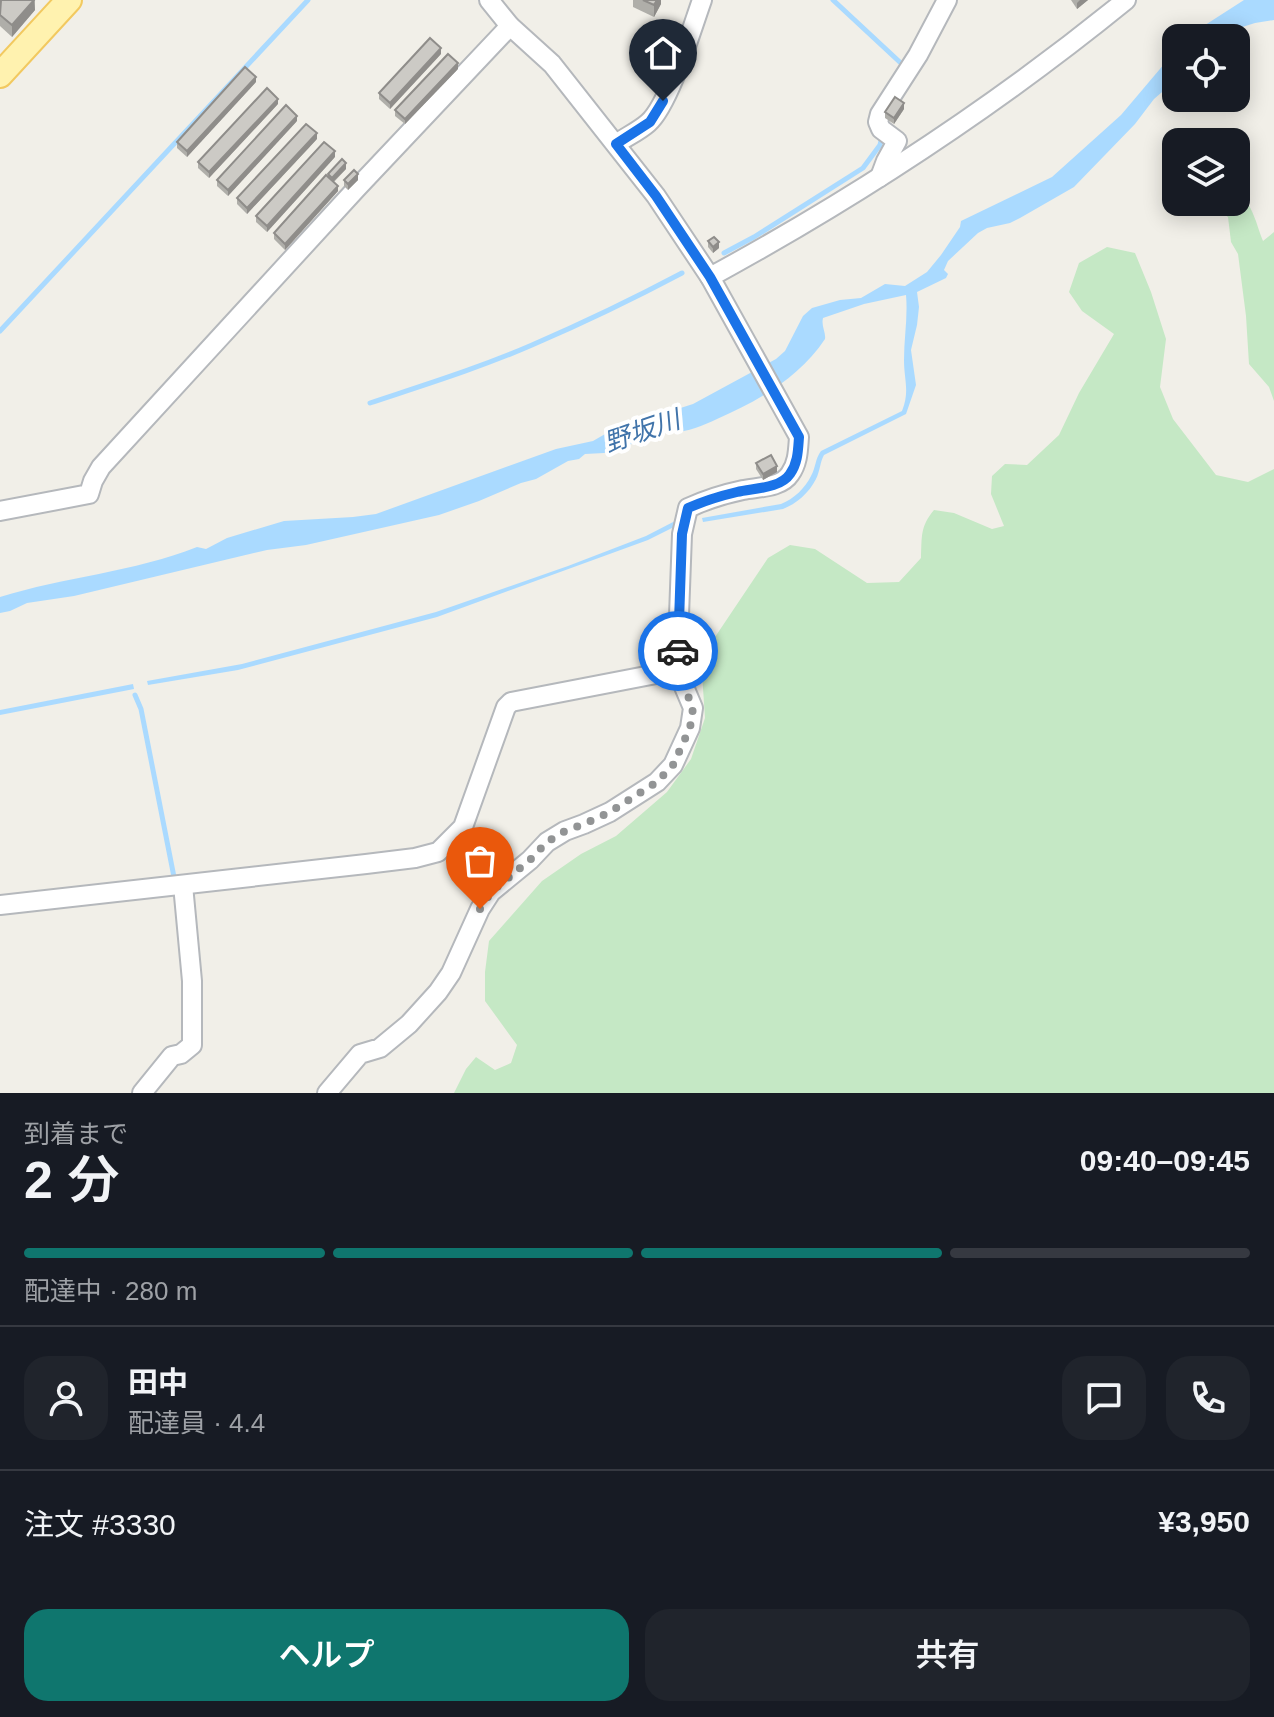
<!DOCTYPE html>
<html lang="ja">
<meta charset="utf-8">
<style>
:root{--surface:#171b24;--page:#20242c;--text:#f1f3f6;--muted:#9ea1a6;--line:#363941;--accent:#0f766e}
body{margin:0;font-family:Helvetica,"Noto Sans JP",sans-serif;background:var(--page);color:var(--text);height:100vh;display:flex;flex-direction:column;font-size:30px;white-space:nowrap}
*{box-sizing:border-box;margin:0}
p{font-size:26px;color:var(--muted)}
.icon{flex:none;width:44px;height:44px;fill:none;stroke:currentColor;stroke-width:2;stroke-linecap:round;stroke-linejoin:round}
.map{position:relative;height:1093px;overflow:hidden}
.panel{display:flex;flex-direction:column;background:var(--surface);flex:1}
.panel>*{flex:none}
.controls{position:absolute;left:1162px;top:24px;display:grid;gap:16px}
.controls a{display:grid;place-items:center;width:88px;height:88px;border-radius:16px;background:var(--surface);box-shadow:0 4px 20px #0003;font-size:40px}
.pin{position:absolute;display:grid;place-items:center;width:68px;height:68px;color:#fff;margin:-82px -34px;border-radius:50% 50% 50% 0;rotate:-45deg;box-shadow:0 0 8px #0007}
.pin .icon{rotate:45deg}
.courier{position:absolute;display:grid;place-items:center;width:80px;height:80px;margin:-40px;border:6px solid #1a73e8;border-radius:50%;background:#fff;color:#222;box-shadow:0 2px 10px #0007}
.headline em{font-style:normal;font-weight:600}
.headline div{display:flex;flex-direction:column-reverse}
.headline{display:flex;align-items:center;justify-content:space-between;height:136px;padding:0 24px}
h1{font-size:52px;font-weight:600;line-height:60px}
.bar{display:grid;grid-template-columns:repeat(4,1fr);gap:12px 8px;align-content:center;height:96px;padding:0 24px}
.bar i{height:10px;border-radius:6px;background:var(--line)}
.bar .selected{background:var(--accent)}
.bar p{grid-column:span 4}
.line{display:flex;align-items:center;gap:20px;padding:0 24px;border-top:2px solid var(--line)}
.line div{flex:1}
.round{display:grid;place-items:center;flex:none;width:84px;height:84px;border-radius:24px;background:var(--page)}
.primary-button{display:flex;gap:16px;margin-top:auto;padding:16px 24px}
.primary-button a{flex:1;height:92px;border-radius:24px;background:var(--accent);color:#fff;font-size:32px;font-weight:600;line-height:92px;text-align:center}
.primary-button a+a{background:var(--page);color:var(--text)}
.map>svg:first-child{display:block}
</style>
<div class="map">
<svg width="1274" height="1093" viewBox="0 0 1274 1093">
<rect width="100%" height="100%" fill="#f1efe8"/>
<!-- green -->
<g fill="#c5e8c5">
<path d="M 1236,190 C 1252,202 1256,223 1263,241 L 1274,232 L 1274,401 L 1269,387 L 1249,364 L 1246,316 L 1238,254 L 1231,242 L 1228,217 L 1218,210 L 1218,202 L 1236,202 Z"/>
<path d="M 1107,247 L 1135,253 L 1151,292 L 1166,339 L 1160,387 L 1173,419 L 1216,475 L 1248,482 L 1274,469 L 1274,1093 L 454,1093 L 466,1069 L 476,1057 L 495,1070 L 511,1063 L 517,1045 L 485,1001 L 485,972 L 489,941 L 542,881 L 581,854 L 616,836 L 667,792 L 691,759 L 705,718 L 702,673 L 707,649 L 768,558 L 790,545 L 815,549 L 867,583 L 899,582 L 921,558 C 922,536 920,527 934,510 L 954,513 L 992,529 L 1004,526 L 991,494 L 992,476 L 1005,464 L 1027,465 L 1059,435 L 1079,393 L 1114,334 L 1082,311 L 1069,292 L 1079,263 Z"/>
</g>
<!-- water -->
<g fill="#aadaff">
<path d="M 1244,0 L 1274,0 L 1274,20 L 1255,23 L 1236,29 L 1222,38 L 1188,38 L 1202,27 Z"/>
<path d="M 1176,50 L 1176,80 L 1154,99 L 1135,124 L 1074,187 L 1020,218 L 1010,223 L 987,228 L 978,233 L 948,261 L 944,270 L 948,274 L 946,278 L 917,292 L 919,307 L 917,325 L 911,350 L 916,385 L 906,414 L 824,455 C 820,462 820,471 816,479 C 809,493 796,504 783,509 L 703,522 L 702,518 L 781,504 C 794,499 805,488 811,476 C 816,467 815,459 821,451 L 902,411 C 910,391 904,380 904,360 C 904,338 908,317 906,295 L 864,304 L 823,318 C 821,326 826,332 825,339 C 799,378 758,401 717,419 C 702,426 686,433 669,432 L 604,453 L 585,454 L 579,459 L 568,461 L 536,479 L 521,483 L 479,501 L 439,515 L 306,545 L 267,550 L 74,596 L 27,603 L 10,611 L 0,613 L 0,597 C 64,577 134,572 197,547 L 206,549 L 227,538 L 284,521 L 353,517 L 376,514 L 556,449 L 593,441 L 612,430 L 693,404 L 776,359 L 785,351 L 803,316 L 812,308 L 840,300 L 861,298 L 885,284 L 905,286 L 927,272 L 941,255 L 960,227 L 961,221 L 1052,177 L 1121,115 Z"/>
<path d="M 677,520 L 676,526 L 648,540 L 437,617 L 238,670 L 148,685 L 147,681 L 242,664 L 436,612 L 568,566 L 646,536 Z"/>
<path d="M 133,684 L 134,689 L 0,715 L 0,710 Z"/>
</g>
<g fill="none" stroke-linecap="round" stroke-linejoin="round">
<!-- stream -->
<g stroke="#aadaff" stroke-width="5">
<path d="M 833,0 L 904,66"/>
<path d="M 724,253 L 754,237 L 863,168 L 880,145 L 882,136"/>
<path d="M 0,331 L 308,0"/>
<path d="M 370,403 C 424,385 479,368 532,345 C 583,323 633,299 682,273"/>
<path d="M 135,695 L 141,709 L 174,877"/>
</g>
<defs>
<g id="minor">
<path d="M 616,144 C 626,137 639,131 648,123 C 669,105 692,28 702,0"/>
<path d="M 880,177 L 886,161 L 897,141 L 881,129 L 878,122 L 880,114 L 918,55 L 947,0"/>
<path d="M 710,277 C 857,197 997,105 1126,0"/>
<path d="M 0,511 L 89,494 L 93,481 L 101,467 L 357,188 L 510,26"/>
<path d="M 0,905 L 366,864 L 415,858 L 438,852 L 463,827 L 506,707 L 511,702 L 677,670"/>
<path d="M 142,1093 L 172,1056 L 181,1054 L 192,1045 L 192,981 L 183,885"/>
<path d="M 327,1093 L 360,1054 L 380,1048 L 409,1024 L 438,992 L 451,973 L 480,909 L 491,892 L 530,860 L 547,842 L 565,831 L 584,824 L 610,812 L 657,782 L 673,765 L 690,728 L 693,708 L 677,670 L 682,534 L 688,508 C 705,500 724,494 743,490 C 758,487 781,488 790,474 C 798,463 798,450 799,437 L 710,277 L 656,196 L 552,64 L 510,26 L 489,0"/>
</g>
<path id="major" d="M 0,75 L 69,0"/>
</defs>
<!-- minor casing -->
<use href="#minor" stroke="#b5b8bc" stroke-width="22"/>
<!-- major casing -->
<use href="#major" stroke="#f2c960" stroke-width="28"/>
<!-- minor -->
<use href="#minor" stroke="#fff" stroke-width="18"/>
<!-- major -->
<use href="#major" stroke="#fff2af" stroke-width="24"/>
</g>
<!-- wall -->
<g fill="#afaea9">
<path d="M 35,0 L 35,10 L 12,37 L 0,26 L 0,1 Z"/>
<path d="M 633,0 L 661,0 L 661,4 L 654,17 L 633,7 Z"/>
<path d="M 1071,0 L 1088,0 L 1077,9 Z"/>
<path d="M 441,54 L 390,109 L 379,99 L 379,93 Z"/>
<path d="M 458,69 L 405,124 L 395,116 L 395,110 Z"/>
<path d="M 256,82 L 187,157 L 177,148 L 177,142 Z"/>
<path d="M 278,104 L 209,178 L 198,168 L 198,162 Z"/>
<path d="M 904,109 L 894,124 L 885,118 L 885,112 Z"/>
<path d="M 297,121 L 228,196 L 217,186 L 217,180 Z"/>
<path d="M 317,139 L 247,214 L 237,204 L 237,198 Z"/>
<path d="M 335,157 L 267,232 L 256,222 L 256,216 Z"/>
<path d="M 346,169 L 334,182 L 338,191 L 285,250 L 274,239 L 274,233 L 328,177 L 328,174 Z"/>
<path d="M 344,180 L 358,180 L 348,190 L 344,186 Z"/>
<path d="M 708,241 L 719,248 L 713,253 L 708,247 Z"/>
<path d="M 756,463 L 777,472 L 763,480 L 756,469 Z"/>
</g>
<!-- shaded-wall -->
<g fill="#8f8d8a">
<path d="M 34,0 L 35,10 L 12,37 L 12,25 Z"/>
<path d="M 657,0 L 661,0 L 661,4 L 654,17 L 654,5 Z"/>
<path d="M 1080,0 L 1088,0 L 1077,9 L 1077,3 Z"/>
<path d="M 441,48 L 441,54 L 390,109 L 390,103 Z"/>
<path d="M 458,63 L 458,69 L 405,124 L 405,119 Z"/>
<path d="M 256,77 L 256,82 L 187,157 L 187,151 Z"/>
<path d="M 278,99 L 278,104 L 209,178 L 209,172 Z"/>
<path d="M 904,103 L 904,109 L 894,124 L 894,118 Z"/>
<path d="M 297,116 L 297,121 L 228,196 L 228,190 Z"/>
<path d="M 317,133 L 317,139 L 247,214 L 247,208 Z"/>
<path d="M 335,151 L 335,157 L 267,232 L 267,226 Z"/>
<path d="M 346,163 L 346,169 L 332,183 L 332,178 Z"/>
<path d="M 358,174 L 358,180 L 348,190 L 348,184 Z"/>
<path d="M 338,186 L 338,191 L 285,250 L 285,244 Z"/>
<path d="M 719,242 L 719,248 L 713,253 L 713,247 Z"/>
<path d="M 777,466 L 777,472 L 763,480 L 763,474 Z"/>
</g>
<!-- building -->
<g fill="#cccac5" stroke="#8f8d8a" stroke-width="2">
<path d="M 1,0 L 34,0 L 12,25 L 0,15 Z"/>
<path d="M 643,0 L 657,0 L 654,5 Z"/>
<path d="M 430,38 L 441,48 L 390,103 L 379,93 Z"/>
<path d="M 448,54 L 458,63 L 405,119 L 395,110 Z"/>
<path d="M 245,67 L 256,77 L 187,151 L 177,142 Z"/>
<path d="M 267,88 L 278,99 L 209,172 L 198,162 Z"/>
<path d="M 895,97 L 904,103 L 894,118 L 885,112 Z"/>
<path d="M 286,105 L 297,116 L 228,190 L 217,180 Z"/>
<path d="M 306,124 L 317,133 L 247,208 L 237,198 Z"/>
<path d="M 324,142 L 335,151 L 267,226 L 256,216 Z"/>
<path d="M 342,159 L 346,163 L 332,178 L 328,174 Z"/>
<path d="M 354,170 L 358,174 L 348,184 L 344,180 Z"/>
<path d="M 326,175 L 338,186 L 285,244 L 274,233 Z"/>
<path d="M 714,237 L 719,242 L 713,247 L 708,241 Z"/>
<path d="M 771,455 L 777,466 L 763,474 L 756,463 Z"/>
</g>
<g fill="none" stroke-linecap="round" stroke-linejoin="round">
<!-- done -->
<path stroke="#929495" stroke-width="8" stroke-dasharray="0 14.4" d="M 480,909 L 491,892 L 530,860 L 547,842 L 565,831 L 584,824 L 610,812 L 657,782 L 673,765 L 690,728 L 693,708 L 677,670 L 678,651"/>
<!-- route -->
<path stroke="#1a73e8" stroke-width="10" d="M 663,101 L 650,122 L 616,144 L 656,196 L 710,277 L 799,437 C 798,450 798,463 790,474 C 780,489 753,488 737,492 C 720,496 704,501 688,508 L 682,534 L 678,651"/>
</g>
<g text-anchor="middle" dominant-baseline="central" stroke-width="8" stroke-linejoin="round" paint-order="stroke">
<!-- water labels -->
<g font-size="26" font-style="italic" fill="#4174aa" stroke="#fff">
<text transform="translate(642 431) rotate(-19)">野坂川</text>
</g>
</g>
</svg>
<div class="controls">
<a><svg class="icon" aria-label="locate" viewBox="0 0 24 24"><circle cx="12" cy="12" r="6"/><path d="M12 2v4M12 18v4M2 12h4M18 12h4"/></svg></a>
<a><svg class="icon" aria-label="layers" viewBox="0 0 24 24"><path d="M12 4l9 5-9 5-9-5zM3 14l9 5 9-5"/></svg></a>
</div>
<div class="pin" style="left:480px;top:909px;background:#ea580c"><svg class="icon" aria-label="bag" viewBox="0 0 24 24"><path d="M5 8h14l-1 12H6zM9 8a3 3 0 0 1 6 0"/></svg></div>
<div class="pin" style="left:663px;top:101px;background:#1f2937"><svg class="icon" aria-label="home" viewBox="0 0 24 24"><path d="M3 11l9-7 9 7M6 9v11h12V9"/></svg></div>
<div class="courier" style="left:678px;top:651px"><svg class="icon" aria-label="car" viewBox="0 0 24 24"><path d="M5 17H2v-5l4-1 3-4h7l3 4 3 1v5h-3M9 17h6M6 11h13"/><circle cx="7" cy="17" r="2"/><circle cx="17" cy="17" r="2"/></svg></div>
</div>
<section class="panel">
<div class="headline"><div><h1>2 分</h1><p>到着まで</p></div><em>09:40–09:45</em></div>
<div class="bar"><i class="selected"></i><i class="selected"></i><i class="selected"></i><i></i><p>配達中 · 280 m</p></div>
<div class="line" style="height:144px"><a class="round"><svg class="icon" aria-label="person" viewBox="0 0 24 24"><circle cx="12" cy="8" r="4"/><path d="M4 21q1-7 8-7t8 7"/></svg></a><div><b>田中</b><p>配達員 · 4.4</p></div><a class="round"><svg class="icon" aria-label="chat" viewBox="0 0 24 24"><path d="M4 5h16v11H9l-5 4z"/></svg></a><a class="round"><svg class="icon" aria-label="phone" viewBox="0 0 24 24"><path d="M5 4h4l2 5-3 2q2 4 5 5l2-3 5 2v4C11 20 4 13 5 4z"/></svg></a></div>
<div class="line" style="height:104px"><div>注文 #3330</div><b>¥3,950</b></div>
<div class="primary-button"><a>ヘルプ</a><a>共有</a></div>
</section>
